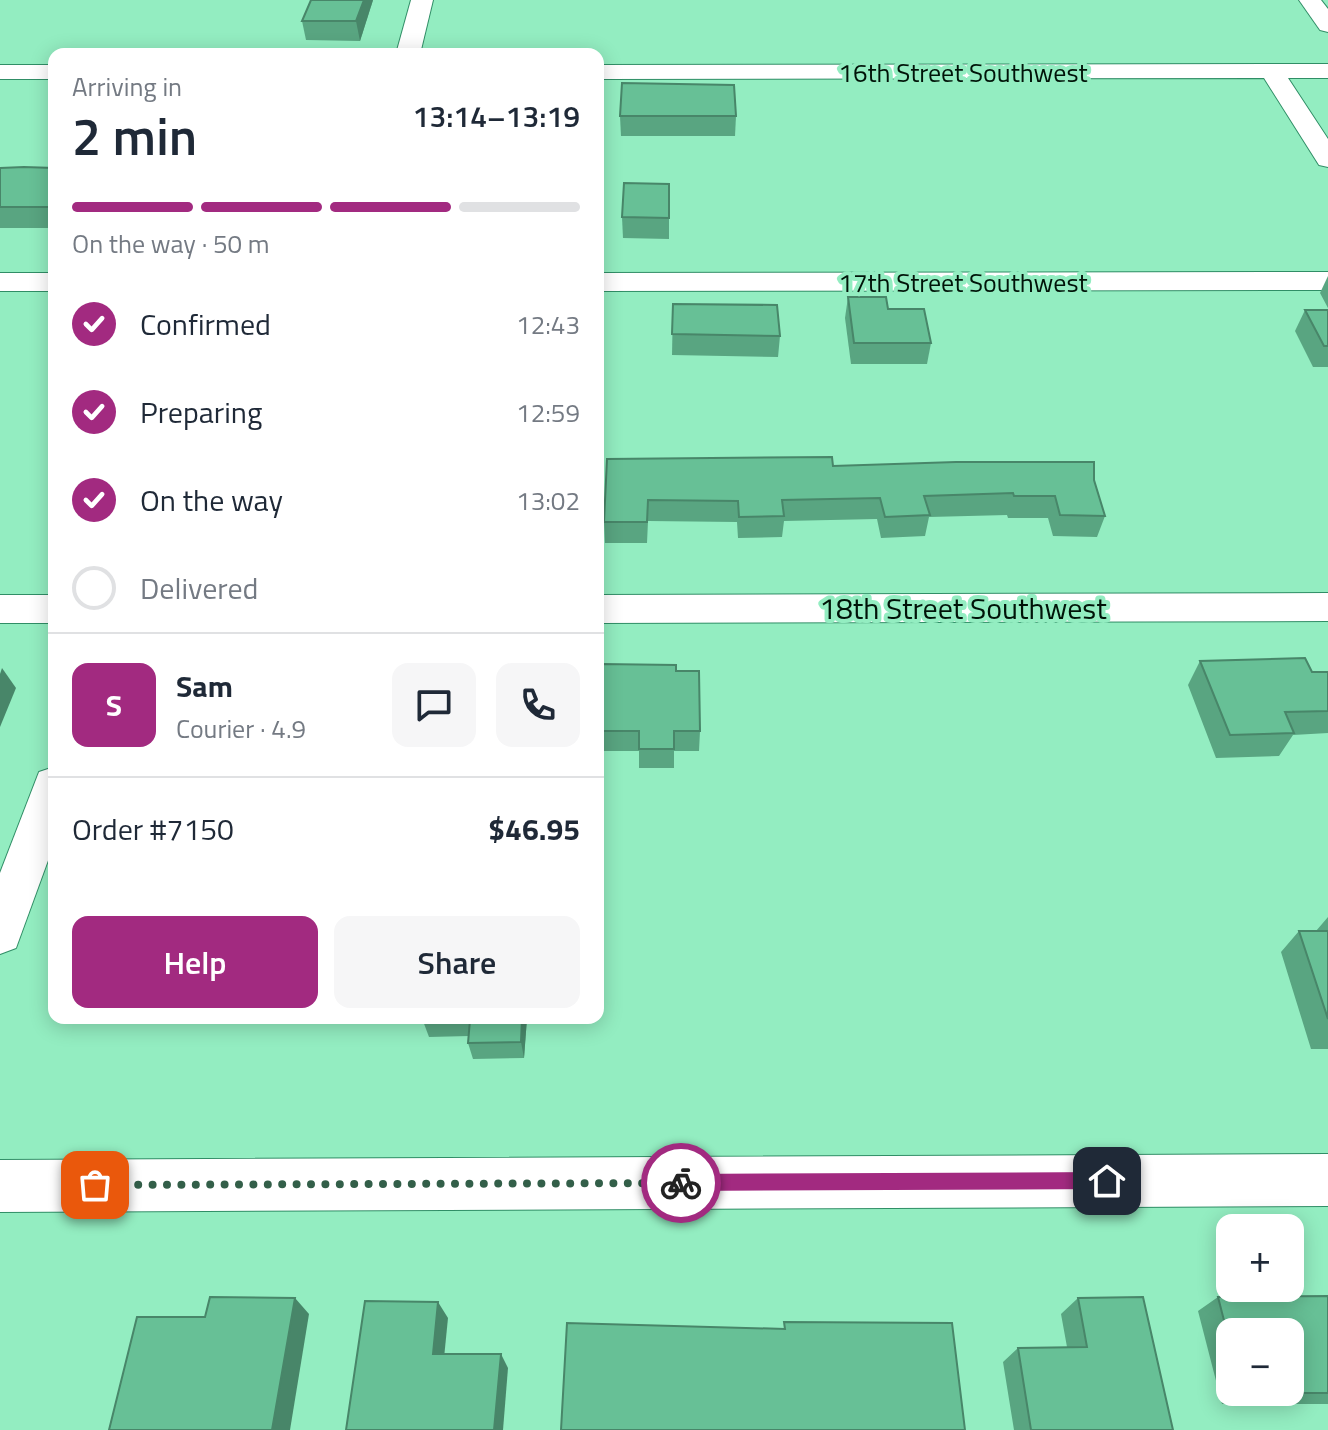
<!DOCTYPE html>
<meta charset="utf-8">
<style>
:root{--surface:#fff;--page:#f6f6f7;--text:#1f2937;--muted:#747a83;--line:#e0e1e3;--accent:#a22a80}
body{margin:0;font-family:"Titillium Web",sans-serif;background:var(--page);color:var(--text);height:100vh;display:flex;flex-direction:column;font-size:30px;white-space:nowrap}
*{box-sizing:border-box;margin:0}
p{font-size:26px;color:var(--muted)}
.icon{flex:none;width:44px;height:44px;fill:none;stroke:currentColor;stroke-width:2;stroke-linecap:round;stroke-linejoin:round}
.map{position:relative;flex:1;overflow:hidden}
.sheet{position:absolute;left:48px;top:48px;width:556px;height:976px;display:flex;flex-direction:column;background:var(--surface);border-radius:16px;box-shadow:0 4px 20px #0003}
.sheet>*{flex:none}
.controls{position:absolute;left:1216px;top:1214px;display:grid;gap:16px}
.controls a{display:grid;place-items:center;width:88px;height:88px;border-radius:16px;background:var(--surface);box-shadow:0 4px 20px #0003;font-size:40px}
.pin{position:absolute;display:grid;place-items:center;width:68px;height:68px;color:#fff;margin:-34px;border-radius:16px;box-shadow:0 4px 12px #0006}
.courier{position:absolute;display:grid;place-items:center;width:80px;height:80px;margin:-40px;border:6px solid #a22a80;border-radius:50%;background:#fff;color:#222;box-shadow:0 2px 10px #0007}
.headline em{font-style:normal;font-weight:600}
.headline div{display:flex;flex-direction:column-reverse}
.headline{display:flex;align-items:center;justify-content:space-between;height:136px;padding:0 24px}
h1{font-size:52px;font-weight:600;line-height:60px}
.bar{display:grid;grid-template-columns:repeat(4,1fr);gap:12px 8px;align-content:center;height:96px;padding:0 24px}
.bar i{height:10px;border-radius:6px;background:var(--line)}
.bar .selected{background:var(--accent)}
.bar p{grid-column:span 4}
.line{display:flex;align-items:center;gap:20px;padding:0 24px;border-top:2px solid var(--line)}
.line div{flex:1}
.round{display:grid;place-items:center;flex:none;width:84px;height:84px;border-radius:16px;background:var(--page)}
ol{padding:0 24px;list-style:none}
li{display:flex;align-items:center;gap:24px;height:88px}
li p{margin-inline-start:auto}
li .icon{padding:8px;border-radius:50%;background:var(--accent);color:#fff;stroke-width:4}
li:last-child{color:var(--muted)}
li i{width:44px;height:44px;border:4px solid var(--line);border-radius:50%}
.primary-button{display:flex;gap:16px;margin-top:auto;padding:16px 24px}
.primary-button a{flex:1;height:92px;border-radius:16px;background:var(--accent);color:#fff;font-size:32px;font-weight:600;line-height:92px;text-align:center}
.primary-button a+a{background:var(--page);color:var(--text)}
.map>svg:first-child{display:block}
</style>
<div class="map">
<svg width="1328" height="1430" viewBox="0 0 1328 1430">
<rect width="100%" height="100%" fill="#93edc1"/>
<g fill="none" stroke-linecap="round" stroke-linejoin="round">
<defs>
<g id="minor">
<path d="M 411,0 L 433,0 L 420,54 L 396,54 Z"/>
<path d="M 1299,0 L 1321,0 L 1328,9 L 1328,32 L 1320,30 Z"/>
<path d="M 1328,64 L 1328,78 L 1288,78 L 1328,139 L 1328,167 L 1319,165 L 1264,78 L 598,79 L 598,65 Z"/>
<rect x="0" y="65" width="54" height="14"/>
<path d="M 1328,272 L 1328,290 L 598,291 L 598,273 Z"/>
<rect x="0" y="273" width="54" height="18"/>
<path d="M 1328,593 L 1328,621 L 598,623 L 598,595 Z"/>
<rect x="0" y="595" width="54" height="28"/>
<path d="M 54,767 L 54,844 L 16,948 L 0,954 L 0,873 L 39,772 Z"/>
<path d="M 1328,1154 L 1328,1206 L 0,1212 L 0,1160 Z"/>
</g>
</defs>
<!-- minor casing -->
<use href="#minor" stroke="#308e66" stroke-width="2"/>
<!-- minor -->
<use href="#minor" fill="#fff" fill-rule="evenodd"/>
</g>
<!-- wall -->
<g fill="#59a581" fill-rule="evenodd">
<path d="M 373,0 L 360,41 L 306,40 L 302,21 Z"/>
<path d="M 620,116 L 736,116 L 735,136 L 621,136 Z"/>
<rect x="0" y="168" width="54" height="60"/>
<path d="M 669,184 L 669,239 L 623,238 L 622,217 Z"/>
<path d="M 1328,276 L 1328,308 L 1320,293 Z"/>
<path d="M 848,297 L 888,309 L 931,343 L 927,364 L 851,364 L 845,318 Z"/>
<path d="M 673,304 L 780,336 L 778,357 L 672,355 Z"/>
<path d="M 1305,310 L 1328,310 L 1328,367 L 1313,367 L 1295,331 Z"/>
<path d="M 607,459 L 833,466 L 1094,480 L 1105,516 L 1097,537 L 1053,536 L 1048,518 L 1008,518 L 1007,515 L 929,517 L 925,536 L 881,538 L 877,519 L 784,521 L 782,537 L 738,538 L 737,522 L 648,521 L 647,543 L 605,543 L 604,522 Z"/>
<path d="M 1200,661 L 1312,672 L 1328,672 L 1328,733 L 1293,735 L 1279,756 L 1216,758 L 1188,685 Z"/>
<path d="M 676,671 L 700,731 L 699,751 L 674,751 L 674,768 L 639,768 L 639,751 L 599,751 L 598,742 L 598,677 Z"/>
<path d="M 1328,917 L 1328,1049 L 1311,1049 L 1281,952 L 1299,931 L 1316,931 Z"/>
<path d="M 527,1018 L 524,1058 L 473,1059 L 468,1043 L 469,1036 L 429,1037 L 423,1021 Z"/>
<path d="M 1328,1296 L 1328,1404 L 1222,1404 L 1198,1311 L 1218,1297 ZM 1230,1332 L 1290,1392 L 1230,1392 Z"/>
<path d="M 1078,1298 L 1173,1430 L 1014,1430 L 1003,1362 L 1018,1348 L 1067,1347 L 1061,1314 Z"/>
</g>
<!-- shaded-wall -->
<g fill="#488669">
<path d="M 364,0 L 373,0 L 360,41 L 356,21 Z"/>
<path d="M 2,668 L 16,688 L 0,727 L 0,674 Z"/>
<path d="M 522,1018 L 527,1018 L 524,1058 L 521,1042 Z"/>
<path d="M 295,1298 L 309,1314 L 290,1430 L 272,1430 Z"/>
<path d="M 438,1302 L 448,1318 L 443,1368 L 433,1354 Z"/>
<path d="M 501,1354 L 508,1368 L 503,1430 L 494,1430 Z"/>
</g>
<!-- building -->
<g fill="#67c096" stroke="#488669" stroke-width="2">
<path d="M 311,0 L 364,0 L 356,21 L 302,21 Z"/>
<path d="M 622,83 L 734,85 L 736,116 L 620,116 Z"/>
<path d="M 24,167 L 54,168 L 54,207 L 0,207 L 0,168 Z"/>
<path d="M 624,183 L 669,184 L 669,218 L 622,217 Z"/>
<path d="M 848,297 L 886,297 L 888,309 L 924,309 L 931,343 L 854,343 Z"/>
<path d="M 673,304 L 777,305 L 780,336 L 672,334 Z"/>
<path d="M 1305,310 L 1328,310 L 1328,346 L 1324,346 Z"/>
<path d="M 832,457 L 833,466 L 956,462 L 1094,462 L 1094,480 L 1105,516 L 1060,515 L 1055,496 L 1014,496 L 1013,493 L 924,496 L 930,515 L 885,517 L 880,498 L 782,500 L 784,516 L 739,517 L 738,501 L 648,500 L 647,522 L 604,522 L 607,459 Z"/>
<path d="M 1305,658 L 1312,672 L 1328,672 L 1328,711 L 1285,712 L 1294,733 L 1230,735 L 1200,661 Z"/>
<path d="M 601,664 L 676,665 L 676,671 L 699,671 L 700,731 L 674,731 L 674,749 L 639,749 L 639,731 L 598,731 L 598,677 L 600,677 Z"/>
<path d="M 1299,931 L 1328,931 L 1328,1019 Z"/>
<path d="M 424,1018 L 522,1018 L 521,1042 L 468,1043 L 470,1020 L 423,1021 Z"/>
<path d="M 1328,1296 L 1328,1393 L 1243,1393 L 1243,1392 L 1290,1392 L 1290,1332 L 1230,1332 L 1230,1344 L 1218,1297 Z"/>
<path d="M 210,1297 L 295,1298 L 272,1430 L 109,1430 L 137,1317 L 205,1317 Z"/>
<path d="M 1143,1297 L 1173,1430 L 1031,1430 L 1018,1348 L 1087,1347 L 1078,1298 Z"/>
<path d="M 365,1301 L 438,1302 L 433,1354 L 501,1354 L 494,1430 L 346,1430 Z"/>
<path d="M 784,1322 L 952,1323 L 965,1430 L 561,1430 L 567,1323 L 785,1329 Z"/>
</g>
<!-- route -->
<path fill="#a22a80" d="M 1107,1172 L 1113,1175 L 1115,1181 L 1113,1187 L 1107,1189 L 681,1191 L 676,1189 L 673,1183 L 676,1177 L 681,1174 Z"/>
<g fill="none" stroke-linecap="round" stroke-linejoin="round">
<!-- done -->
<path stroke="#335f49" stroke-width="8" stroke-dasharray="0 14.4" d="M 95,1185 L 681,1183"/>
</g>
<g text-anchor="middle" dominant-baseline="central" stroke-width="8" stroke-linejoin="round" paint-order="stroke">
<!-- far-street labels -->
<g font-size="26" fill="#001308" stroke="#93edc1">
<text x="963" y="72">16th Street Southwest</text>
<text x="963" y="282">17th Street Southwest</text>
</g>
<!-- street labels -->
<g font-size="30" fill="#001308" stroke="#93edc1">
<text x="963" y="608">18th Street Southwest</text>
</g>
</g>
</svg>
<div class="controls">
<a>+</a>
<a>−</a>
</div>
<div class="pin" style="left:95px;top:1185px;background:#ea580c"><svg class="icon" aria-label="bag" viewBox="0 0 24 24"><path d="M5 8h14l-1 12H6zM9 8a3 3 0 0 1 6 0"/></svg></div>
<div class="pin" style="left:1107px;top:1181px;background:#1f2937"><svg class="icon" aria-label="home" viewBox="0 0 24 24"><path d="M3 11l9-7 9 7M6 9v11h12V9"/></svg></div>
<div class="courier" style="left:681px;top:1183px"><svg class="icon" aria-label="bike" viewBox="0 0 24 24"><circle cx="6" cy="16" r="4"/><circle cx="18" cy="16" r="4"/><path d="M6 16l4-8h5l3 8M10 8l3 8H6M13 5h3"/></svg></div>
<section class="sheet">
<div class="headline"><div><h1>2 min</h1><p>Arriving in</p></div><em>13:14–13:19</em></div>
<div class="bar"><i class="selected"></i><i class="selected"></i><i class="selected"></i><i></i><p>On the way · 50 m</p></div>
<ol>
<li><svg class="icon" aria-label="check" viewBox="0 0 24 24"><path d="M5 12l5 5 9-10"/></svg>Confirmed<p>12:43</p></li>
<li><svg class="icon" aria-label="check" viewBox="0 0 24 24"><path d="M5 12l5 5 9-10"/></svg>Preparing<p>12:59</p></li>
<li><svg class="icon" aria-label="check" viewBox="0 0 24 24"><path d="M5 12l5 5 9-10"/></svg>On the way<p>13:02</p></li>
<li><i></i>Delivered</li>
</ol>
<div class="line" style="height:144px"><b class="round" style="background:var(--accent);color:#fff">S</b><div><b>Sam</b><p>Courier · 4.9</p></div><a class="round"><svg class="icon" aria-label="chat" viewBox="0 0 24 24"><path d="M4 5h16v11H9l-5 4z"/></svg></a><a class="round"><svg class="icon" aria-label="phone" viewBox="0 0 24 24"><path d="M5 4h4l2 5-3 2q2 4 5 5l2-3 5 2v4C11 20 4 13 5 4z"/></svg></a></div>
<div class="line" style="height:104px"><div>Order #7150</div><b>$46.95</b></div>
<div class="primary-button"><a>Help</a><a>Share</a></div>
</section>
</div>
